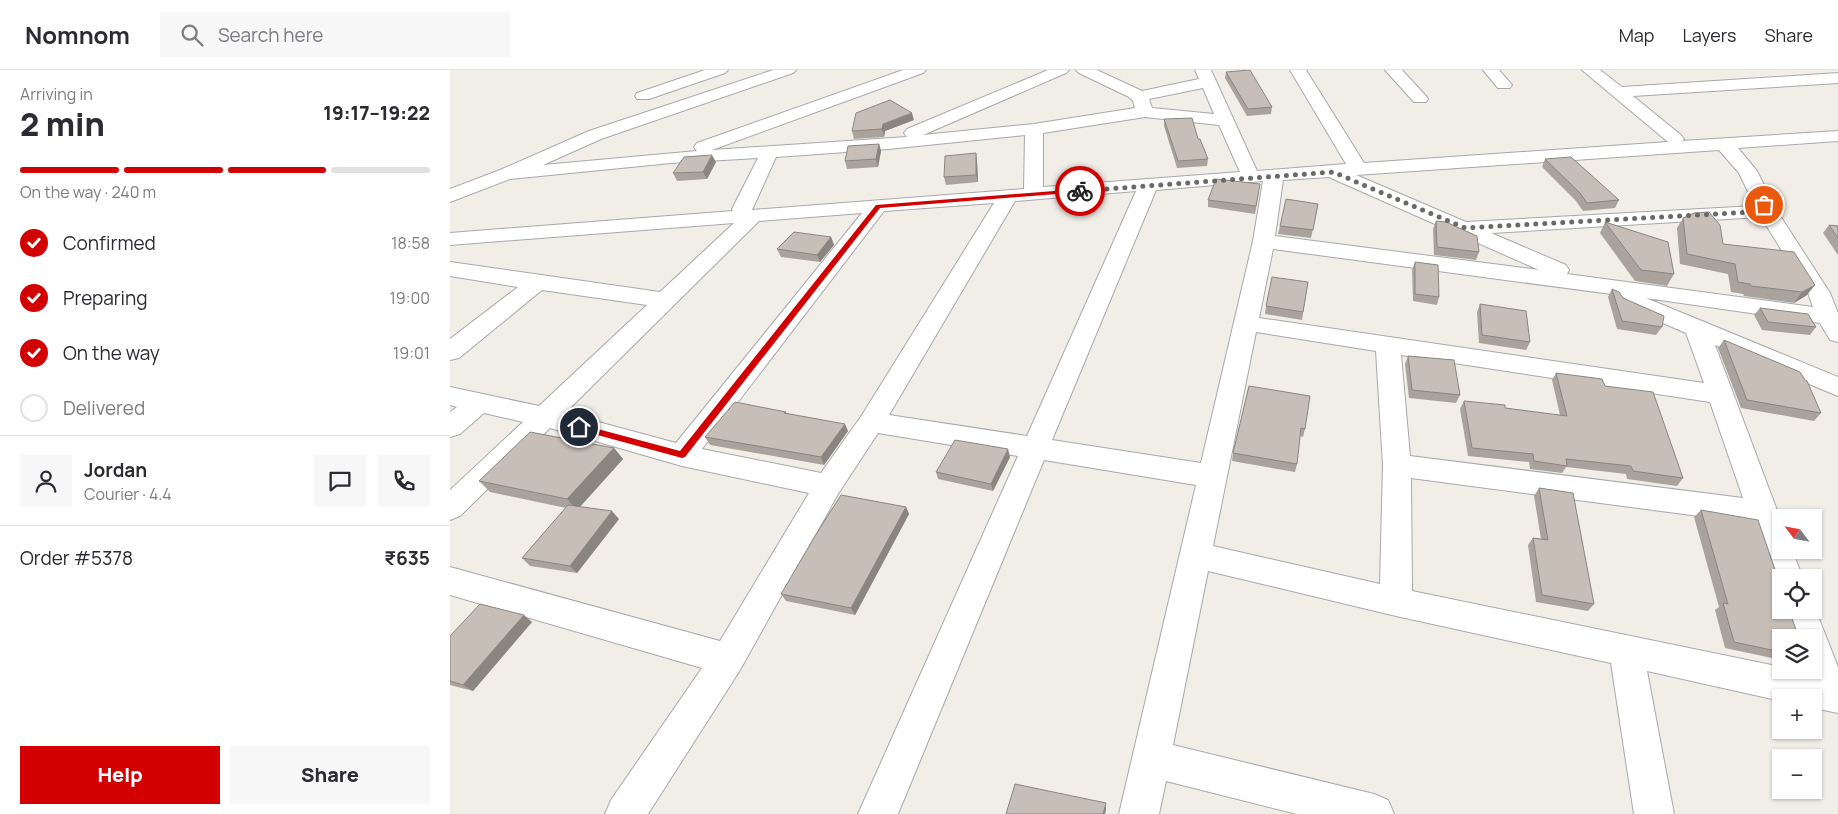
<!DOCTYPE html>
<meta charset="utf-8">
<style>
:root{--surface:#fff;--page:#f7f7f7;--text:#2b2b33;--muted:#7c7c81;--line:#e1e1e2;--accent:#d30002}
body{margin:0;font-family:Manrope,sans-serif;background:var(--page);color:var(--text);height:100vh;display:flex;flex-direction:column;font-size:19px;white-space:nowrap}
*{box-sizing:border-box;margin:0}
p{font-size:16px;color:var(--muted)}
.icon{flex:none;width:28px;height:28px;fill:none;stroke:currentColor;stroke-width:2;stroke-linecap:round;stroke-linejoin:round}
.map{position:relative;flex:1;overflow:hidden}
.details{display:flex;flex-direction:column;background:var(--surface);width:450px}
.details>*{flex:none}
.needle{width:32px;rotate:302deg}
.buttons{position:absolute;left:1322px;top:439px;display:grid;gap:10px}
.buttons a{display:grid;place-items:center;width:50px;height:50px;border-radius:0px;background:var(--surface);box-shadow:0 1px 4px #0004;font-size:25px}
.pin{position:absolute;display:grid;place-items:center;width:42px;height:42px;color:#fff;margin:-21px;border:2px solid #fff;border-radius:50%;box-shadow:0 1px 5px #0007}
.courier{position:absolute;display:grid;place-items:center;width:50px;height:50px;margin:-25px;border:4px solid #d30002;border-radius:50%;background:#fff;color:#222;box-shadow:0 1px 6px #0007}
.head em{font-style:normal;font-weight:800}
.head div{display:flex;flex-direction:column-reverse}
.head{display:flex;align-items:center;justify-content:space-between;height:85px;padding:0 20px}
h1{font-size:32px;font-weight:800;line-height:38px}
.bar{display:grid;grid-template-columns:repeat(4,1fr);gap:8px 5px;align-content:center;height:60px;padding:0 20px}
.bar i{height:6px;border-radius:4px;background:var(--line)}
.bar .on{background:var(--accent)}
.bar p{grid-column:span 4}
.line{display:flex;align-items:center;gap:12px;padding:0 20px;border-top:1px solid var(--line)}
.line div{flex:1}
.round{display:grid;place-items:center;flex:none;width:52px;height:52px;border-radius:0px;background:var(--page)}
ol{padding:0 20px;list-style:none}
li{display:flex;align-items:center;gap:15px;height:55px}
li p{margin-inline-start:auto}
li .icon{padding:5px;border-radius:50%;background:var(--accent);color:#fff;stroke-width:4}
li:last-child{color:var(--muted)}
li i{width:28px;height:28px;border:2px solid var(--line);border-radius:50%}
.primary-button{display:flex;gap:10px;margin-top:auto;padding:10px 20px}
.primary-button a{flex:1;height:58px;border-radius:0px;background:var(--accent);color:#fff;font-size:20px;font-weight:800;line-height:58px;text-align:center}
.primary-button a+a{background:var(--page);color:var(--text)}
header{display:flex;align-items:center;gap:30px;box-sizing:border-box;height:70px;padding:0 25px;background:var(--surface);border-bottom:1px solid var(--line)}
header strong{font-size:24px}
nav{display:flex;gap:28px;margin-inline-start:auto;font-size:18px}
.search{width:350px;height:45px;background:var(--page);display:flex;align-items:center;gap:12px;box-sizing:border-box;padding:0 18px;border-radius:0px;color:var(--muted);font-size:19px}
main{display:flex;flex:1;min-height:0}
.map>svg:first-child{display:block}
</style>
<header>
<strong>Nomnom</strong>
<div class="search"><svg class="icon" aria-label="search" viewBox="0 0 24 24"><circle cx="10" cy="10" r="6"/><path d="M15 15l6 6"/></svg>Search here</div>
<nav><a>Map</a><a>Layers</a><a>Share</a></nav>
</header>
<main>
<section class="details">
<div class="head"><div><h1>2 min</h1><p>Arriving in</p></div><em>19:17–19:22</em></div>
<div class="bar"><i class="on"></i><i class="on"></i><i class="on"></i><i></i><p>On the way · 240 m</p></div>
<ol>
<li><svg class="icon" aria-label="check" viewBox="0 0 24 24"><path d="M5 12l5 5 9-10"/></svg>Confirmed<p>18:58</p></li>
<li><svg class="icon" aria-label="check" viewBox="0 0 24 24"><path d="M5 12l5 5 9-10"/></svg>Preparing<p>19:00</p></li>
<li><svg class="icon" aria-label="check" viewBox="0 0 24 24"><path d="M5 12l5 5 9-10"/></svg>On the way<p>19:01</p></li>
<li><i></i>Delivered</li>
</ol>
<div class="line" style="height:90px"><a class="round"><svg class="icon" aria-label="person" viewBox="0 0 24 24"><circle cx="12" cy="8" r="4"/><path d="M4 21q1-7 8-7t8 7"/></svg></a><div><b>Jordan</b><p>Courier · 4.4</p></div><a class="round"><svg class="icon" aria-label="chat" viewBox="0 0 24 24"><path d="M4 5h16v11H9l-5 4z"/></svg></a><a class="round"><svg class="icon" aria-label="phone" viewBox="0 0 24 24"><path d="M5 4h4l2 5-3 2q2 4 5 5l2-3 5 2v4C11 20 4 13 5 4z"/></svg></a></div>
<div class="line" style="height:65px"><div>Order #5378</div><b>₹635</b></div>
<div class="primary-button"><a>Help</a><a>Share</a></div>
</section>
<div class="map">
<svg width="1388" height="744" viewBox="0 0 1388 744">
<rect width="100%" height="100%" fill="#f1eee8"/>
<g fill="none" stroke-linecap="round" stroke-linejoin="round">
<defs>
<g id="minor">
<path d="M 255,0 L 278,0 L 275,3 L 199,29 L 187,29 L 185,26 L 187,23 Z"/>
<path d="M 323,0 L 346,0 L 343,3 L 151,69 L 93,95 L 247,81 L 244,77 L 247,73 L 453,0 L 476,0 L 473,3 L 262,80 L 457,67 L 454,63 L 457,59 L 598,0 L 619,0 L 616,3 L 473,65 L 584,54 L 685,38 L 683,31 L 679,27 L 629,3 L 626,0 L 647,0 L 692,21 L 749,9 L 745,0 L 761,0 L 807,101 L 896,94 L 840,0 L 856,0 L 914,93 L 1218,72 L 1132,0 L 1150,0 L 1172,17 L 1388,3 L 1388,13 L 1183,26 L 1231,65 L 1234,69 L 1232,71 L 1388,61 L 1388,71 L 1288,78 L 1307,101 L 1327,141 L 1380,223 L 1388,243 L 1388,272 L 1380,270 L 1370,253 L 1196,228 L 1388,307 L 1388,326 L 1265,275 L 1331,451 L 1331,480 L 1342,480 L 1353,508 L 1331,508 L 1331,520 L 1326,518 L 1302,453 L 961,408 L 962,521 L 1331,597 L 1331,600 L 1355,602 L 1354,600 L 1364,600 L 1364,568 L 1342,568 L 1333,540 L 1364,540 L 1364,536 L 1388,597 L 1388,643 L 1364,638 L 1364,628 L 1331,628 L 1331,631 L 1197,601 L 1224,744 L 1184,744 L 1161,593 L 946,546 L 758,501 L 723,675 L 924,724 L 938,730 L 944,744 L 847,744 L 716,711 L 709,744 L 669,744 L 746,415 L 594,390 L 448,744 L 408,744 L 568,386 L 428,363 L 388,424 L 290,600 L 198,744 L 155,744 L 161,730 L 252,598 L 0,525 L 0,497 L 270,571 L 359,423 L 232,396 L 100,358 L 10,446 L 0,450 L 0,420 L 73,352 L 34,343 L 10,364 L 0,367 L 0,342 L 7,337 L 0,335 L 0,317 L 89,336 L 197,235 L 92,220 L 9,288 L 0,290 L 0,269 L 68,217 L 0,206 L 0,192 L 210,222 L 284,153 L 0,175 L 0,163 L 283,141 L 282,139 L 308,88 L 221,93 L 60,109 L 0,132 L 0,119 L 50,100 L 139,61 ZM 753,18 L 764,44 L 702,38 L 699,29 ZM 695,47 L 769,55 L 790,102 L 593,117 L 593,63 ZM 575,65 L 574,119 L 302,140 L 326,87 L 438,79 ZM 1269,80 L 1289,103 L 1305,136 L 1016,152 L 906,105 ZM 880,107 L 881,108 L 1089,200 L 825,166 L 833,110 ZM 813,111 L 803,171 L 751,393 L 602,370 L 706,120 ZM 686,121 L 577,366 L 439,345 L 565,131 ZM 544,133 L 412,345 L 371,403 L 252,379 L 434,141 ZM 412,143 L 226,373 L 115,343 L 309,151 ZM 1311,147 L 1358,223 L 1363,237 L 1117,204 L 1119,200 L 1116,195 L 1041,163 ZM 823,179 L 1169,225 L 1166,229 L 1169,234 L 1236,263 L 1254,313 L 809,248 ZM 806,262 L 926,281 L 933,395 L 930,514 L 763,476 ZM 951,285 L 1260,332 L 1293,428 L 960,386 Z"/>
<path d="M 935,0 L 952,0 L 976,26 L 978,29 L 976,32 L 964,32 Z"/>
<path d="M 1033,0 L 1049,0 L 1062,15 L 1060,18 L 1048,18 Z"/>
</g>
</defs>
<!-- minor casing -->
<use href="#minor" stroke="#a8a8a8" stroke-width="2"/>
<!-- minor -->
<use href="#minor" fill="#fff" fill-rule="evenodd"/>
</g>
<!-- wall -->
<g fill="#aaa39d">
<path d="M 776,2 L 822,37 L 821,44 L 797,46 L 775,8 Z"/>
<path d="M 714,49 L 748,69 L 758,89 L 757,96 L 727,98 L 714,56 Z"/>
<path d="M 464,50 L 435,61 L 434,67 L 404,69 L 402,61 Z"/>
<path d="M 429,74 L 431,81 L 428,97 L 397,99 L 395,91 Z"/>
<path d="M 526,83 L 527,91 L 528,112 L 496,115 L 494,107 Z"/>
<path d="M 1095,89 L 1169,130 L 1165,138 L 1133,141 L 1126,131 L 1092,97 Z"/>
<path d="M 266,92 L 257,109 L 227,111 L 223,103 Z"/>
<path d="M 809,122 L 805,144 L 758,137 L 758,130 Z"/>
<path d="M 868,134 L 861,168 L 828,164 L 830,156 Z"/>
<path d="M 1233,148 L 1273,174 L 1357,225 L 1344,233 L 1294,226 L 1293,224 L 1281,222 L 1278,204 L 1230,194 L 1227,158 Z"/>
<path d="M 986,151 L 1029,182 L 1026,190 L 984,185 L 983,159 Z"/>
<path d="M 1155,152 L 1224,204 L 1217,216 L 1185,211 L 1150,163 Z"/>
<path d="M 1379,155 L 1388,156 L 1388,185 L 1373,163 Z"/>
<path d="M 381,167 L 384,175 L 370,192 L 331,187 L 327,179 Z"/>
<path d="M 965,192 L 989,227 L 987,235 L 963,231 L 962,200 Z"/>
<path d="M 858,212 L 852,250 L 815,244 L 816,236 Z"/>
<path d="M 1162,219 L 1212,257 L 1206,265 L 1167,259 L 1158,227 Z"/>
<path d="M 1030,234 L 1080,272 L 1076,280 L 1029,273 L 1027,242 Z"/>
<path d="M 1310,238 L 1366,257 L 1360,265 L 1312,260 L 1304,245 Z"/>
<path d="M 1274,270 L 1371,343 L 1364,351 L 1291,338 L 1268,278 Z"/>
<path d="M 958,286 L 1010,325 L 1006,333 L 959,328 L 955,294 Z"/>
<path d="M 1106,303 L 1155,316 L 1233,408 L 1227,416 L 1177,409 L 1176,404 L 1116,397 L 1112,403 L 1080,399 L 1079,392 L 1018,386 L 1010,339 L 1014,331 L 1055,338 L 1110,345 L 1102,310 Z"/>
<path d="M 799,316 L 855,359 L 853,367 L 850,366 L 847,394 L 845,402 L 782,391 L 783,383 Z"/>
<path d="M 336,342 L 337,344 L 398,361 L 374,395 L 260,375 L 255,367 Z"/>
<path d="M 164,378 L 173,389 L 130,437 L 169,449 L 127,503 L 80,496 L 72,488 L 116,438 L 40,422 L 29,411 Z"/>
<path d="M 560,387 L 543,421 L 488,409 L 486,402 Z"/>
<path d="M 1089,418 L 1144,534 L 1138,541 L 1086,532 L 1078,475 L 1083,468 L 1091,469 L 1084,426 Z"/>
<path d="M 456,437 L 459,444 L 405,545 L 336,531 L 331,524 Z"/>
<path d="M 1251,440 L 1331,568 L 1331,590 L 1275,578 L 1265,540 L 1269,537 L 1244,447 Z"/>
<path d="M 82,552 L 23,621 L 0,615 L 0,566 Z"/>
</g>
<!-- shaded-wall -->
<g fill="#8b8580">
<path d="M 462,43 L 464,50 L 435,61 L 434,67 L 432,59 L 433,54 Z"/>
<path d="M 429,74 L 431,81 L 428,97 L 426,89 Z"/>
<path d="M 526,83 L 527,91 L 528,112 L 526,105 Z"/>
<path d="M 262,85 L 266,92 L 257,109 L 253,102 Z"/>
<path d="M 381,167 L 384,175 L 370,192 L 367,185 Z"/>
<path d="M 1365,215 L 1357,225 L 1344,233 L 1352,222 Z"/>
<path d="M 395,354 L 398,361 L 374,395 L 371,387 Z"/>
<path d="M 164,378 L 173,389 L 127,440 L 117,429 Z"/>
<path d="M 558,379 L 560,387 L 543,421 L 541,414 Z"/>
<path d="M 456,437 L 459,444 L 405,545 L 401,538 Z"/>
<path d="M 162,441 L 169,449 L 127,503 L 120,496 Z"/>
<path d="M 74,545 L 82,552 L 23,621 L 13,615 Z"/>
<path d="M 656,733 L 656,740 L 655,744 L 653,744 Z"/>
</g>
<!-- building -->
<g fill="#c6beb7" stroke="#8b8580">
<path d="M 800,0 L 822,37 L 798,39 L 776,2 Z"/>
<path d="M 440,30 L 462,43 L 433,54 L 432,59 L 402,61 L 406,43 Z"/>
<path d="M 742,48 L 748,69 L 750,69 L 758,89 L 728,91 L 714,49 Z"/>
<path d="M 429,74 L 426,89 L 395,91 L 398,76 Z"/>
<path d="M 526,83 L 526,105 L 494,107 L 495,86 Z"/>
<path d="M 262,85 L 253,102 L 223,103 L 234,87 Z"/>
<path d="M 1121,87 L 1169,130 L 1137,133 L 1130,123 L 1095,89 Z"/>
<path d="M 766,109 L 810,114 L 806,136 L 758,130 Z"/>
<path d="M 836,129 L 868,134 L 863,160 L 830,156 Z"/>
<path d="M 1259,142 L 1270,155 L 1273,174 L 1344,182 L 1365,215 L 1352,222 L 1301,216 L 1300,214 L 1288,212 L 1285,194 L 1237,184 L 1233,148 L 1244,143 Z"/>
<path d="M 986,151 L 996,152 L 1027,166 L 1029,182 L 987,177 Z"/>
<path d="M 1155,152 L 1218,172 L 1224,204 L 1191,200 Z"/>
<path d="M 1379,155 L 1388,156 L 1388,168 Z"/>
<path d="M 344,162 L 381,167 L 367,185 L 327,179 Z"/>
<path d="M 965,192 L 988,195 L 989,227 L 965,224 Z"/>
<path d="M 822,207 L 858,212 L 853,242 L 816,236 Z"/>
<path d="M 1162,219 L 1169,222 L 1173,228 L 1214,246 L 1212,257 L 1172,251 Z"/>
<path d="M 1030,234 L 1076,241 L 1080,272 L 1032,265 Z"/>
<path d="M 1310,238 L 1358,244 L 1366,257 L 1318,252 Z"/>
<path d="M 1274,270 L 1350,302 L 1355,310 L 1357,311 L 1371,343 L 1297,330 Z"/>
<path d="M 958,286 L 1004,290 L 1010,325 L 962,320 Z"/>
<path d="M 1106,303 L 1152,309 L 1155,316 L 1203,322 L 1233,408 L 1183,401 L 1181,396 L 1116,389 L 1117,396 L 1084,391 L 1083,384 L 1022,378 L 1014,331 L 1055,335 L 1055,338 L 1117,346 Z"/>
<path d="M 799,316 L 860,326 L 855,359 L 851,358 L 847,394 L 783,383 Z"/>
<path d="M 285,332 L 336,342 L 334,343 L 395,354 L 371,387 L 255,367 Z"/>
<path d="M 80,362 L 164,378 L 117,429 L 29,411 Z"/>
<path d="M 505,370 L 558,379 L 541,414 L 486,402 Z"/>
<path d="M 1089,418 L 1123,423 L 1144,534 L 1092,525 L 1083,468 L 1098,470 Z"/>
<path d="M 391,425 L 456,437 L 401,538 L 331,524 L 365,466 Z"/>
<path d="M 118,435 L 162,441 L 120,496 L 72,488 Z"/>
<path d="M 1251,440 L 1308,450 L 1331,517 L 1331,540 L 1339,540 L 1349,568 L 1331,568 L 1331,582 L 1284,572 L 1273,533 L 1278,534 Z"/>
<path d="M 30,534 L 74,545 L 13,615 L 0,611 L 0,566 Z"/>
<path d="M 565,714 L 656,733 L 653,744 L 556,744 Z"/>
</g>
<!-- route -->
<path fill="#d30002" d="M 630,119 L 632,122 L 430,138 L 235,387 L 232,388 L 129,360 L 125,357 L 129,354 L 230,381 L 426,135 Z"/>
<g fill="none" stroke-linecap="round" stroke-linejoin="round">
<!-- done -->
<path stroke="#6a6967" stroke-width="5" stroke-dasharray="0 9" d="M 630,121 L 883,102 L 1015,158 L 1317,141 L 1314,135"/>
</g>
</svg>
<div class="buttons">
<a><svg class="needle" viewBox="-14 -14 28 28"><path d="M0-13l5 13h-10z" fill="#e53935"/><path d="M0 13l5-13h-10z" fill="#7c7c81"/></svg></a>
<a><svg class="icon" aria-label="locate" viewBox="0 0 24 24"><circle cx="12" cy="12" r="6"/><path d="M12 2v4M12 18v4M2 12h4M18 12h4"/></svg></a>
<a><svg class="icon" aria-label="layers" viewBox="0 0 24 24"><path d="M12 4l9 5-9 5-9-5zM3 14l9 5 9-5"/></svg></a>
<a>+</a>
<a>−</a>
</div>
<div class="pin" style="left:1314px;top:135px;background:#ea580c"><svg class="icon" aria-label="bag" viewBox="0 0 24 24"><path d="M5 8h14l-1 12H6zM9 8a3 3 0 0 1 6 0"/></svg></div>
<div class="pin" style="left:129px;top:357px;background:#1f2937"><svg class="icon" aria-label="home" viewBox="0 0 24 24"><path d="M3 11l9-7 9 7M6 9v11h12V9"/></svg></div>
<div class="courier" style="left:630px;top:121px"><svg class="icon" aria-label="bike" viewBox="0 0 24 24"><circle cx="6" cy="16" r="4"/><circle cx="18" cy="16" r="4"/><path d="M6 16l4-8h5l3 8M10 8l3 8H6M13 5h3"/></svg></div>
</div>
</main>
